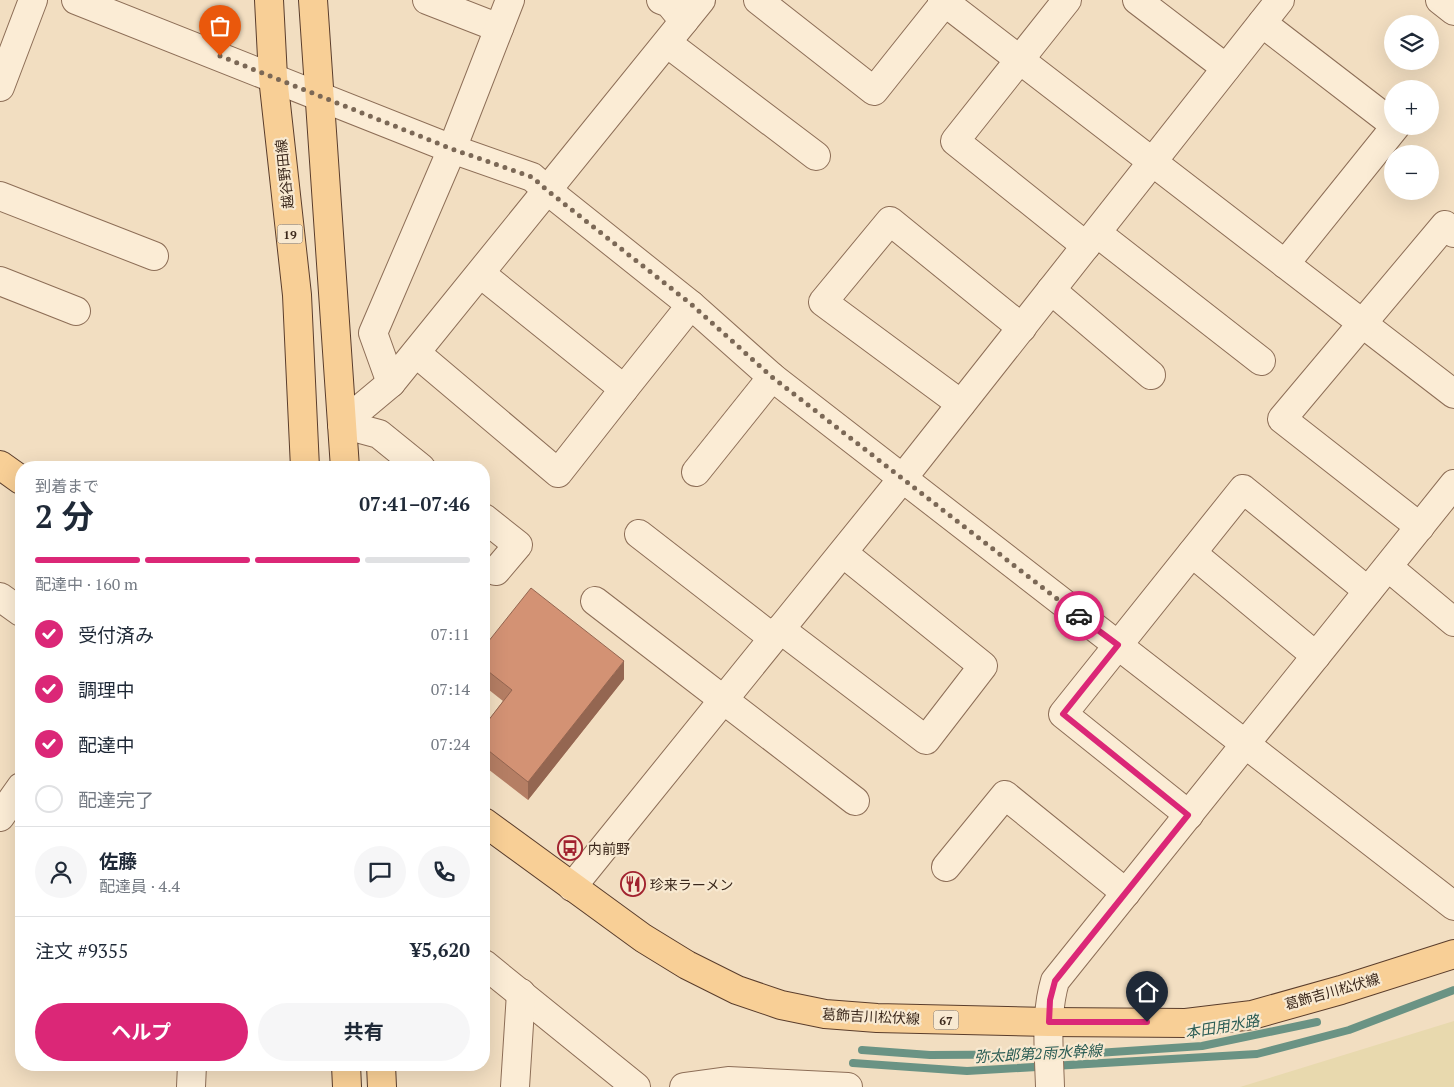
<!DOCTYPE html>
<html lang="ja">
<meta charset="utf-8">
<style>
:root{--surface:#fff;--page:#f6f6f7;--text:#1f2937;--muted:#747a83;--line:#e0e1e3;--accent:#db2777}
body{margin:0;font-family:"PT Serif","Noto Sans JP",serif;background:var(--page);color:var(--text);height:100vh;display:flex;flex-direction:column;font-size:19px;white-space:nowrap}
*{box-sizing:border-box;margin:0}
p{font-size:16px;color:var(--muted)}
.icon{flex:none;width:28px;height:28px;fill:none;stroke:currentColor;stroke-width:2;stroke-linecap:round;stroke-linejoin:round}
.map{position:relative;flex:1;overflow:hidden}
.sheet{position:absolute;left:15px;top:461px;width:475px;height:610px;display:flex;flex-direction:column;background:var(--surface);border-radius:20px;box-shadow:0 5px 20px #0002}
.sheet>*{flex:none}
.buttons{position:absolute;left:1384px;top:15px;display:grid;gap:10px}
.buttons a{display:grid;place-items:center;width:55px;height:55px;border-radius:50%;background:var(--surface);box-shadow:0 5px 20px #0002;font-size:25px}
.pin{position:absolute;display:grid;place-items:center;width:42px;height:42px;color:#fff;margin:-51px -21px;border-radius:50% 50% 50% 0;rotate:-45deg;box-shadow:0 0 5px #0007}
.pin .icon{rotate:45deg}
.courier{position:absolute;display:grid;place-items:center;width:50px;height:50px;margin:-25px;border:4px solid #db2777;border-radius:50%;background:#fff;color:#222;box-shadow:0 1px 6px #0007}
.summary em{font-style:normal;font-weight:700}
.summary div{display:flex;flex-direction:column-reverse}
.summary{display:flex;align-items:center;justify-content:space-between;height:85px;padding:0 20px}
h1{font-size:32px;font-weight:700;line-height:38px}
.bar{display:grid;grid-template-columns:repeat(4,1fr);gap:8px 5px;align-content:center;height:60px;padding:0 20px}
.bar i{height:6px;border-radius:4px;background:var(--line)}
.bar .selected{background:var(--accent)}
.bar p{grid-column:span 4}
.line{display:flex;align-items:center;gap:12px;padding:0 20px;border-top:1px solid var(--line)}
.line div{flex:1}
.round{display:grid;place-items:center;flex:none;width:52px;height:52px;border-radius:26px;background:var(--page)}
ol{padding:0 20px;list-style:none}
li{display:flex;align-items:center;gap:15px;height:55px}
li p{margin-inline-start:auto}
li .icon{padding:5px;border-radius:50%;background:var(--accent);color:#fff;stroke-width:4}
li:last-child{color:var(--muted)}
li i{width:28px;height:28px;border:2px solid var(--line);border-radius:50%}
.cta{display:flex;gap:10px;margin-top:auto;padding:10px 20px}
.cta a{flex:1;height:58px;border-radius:30px;background:var(--accent);color:#fff;font-size:20px;font-weight:700;line-height:58px;text-align:center}
.cta a+a{background:var(--page);color:var(--text)}
.map>svg:first-child{display:block}
</style>
<div class="map">
<svg width="1454" height="1087" viewBox="0 0 1454 1087">
<rect width="100%" height="100%" fill="#f2dec1"/>
<!-- farmland -->
<path fill="#e8d9ae" d="M 1454,1021 L 1454,1087 L 1240,1087 Z"/>
<g fill="none" stroke-linecap="round" stroke-linejoin="round">
<!-- stream -->
<g stroke="#6a9384" stroke-width="8">
<path d="M 862,1050 L 930,1055 L 1082,1054 L 1202,1046 L 1317,1022"/>
<path d="M 853,1063 L 967,1071 L 1257,1054 L 1349,1030 L 1454,990"/>
</g>
<defs>
<g id="minor">
<path d="M 76,0 L 452,149 L 532,177 L 548,191 L 691,305 L 772,377 L 1454,906"/>
<path d="M 427,0 L 499,28"/>
<path d="M 661,0 L 669,3 L 684,21"/>
<path d="M 758,0 L 874,91 L 945,2"/>
<path d="M 942,0 L 1454,394"/>
<path d="M 1067,0 L 955,141 L 1086,246"/>
<path d="M 1137,0 L 1226,68"/>
<path d="M 1440,0 L 1454,11"/>
<path d="M 1262,23 L 1392,123"/>
<path d="M 667,43 L 816,156"/>
<path d="M 0,87 L 33,0"/>
<path d="M 0,196 L 154,256"/>
<path d="M 1097,233 L 1261,361"/>
<path d="M 1285,264 L 1396,126"/>
<path d="M 481,274 L 624,389 L 691,305"/>
<path d="M 0,281 L 76,311"/>
<path d="M 1051,290 L 1151,375"/>
<path d="M 416,353 L 558,473 L 624,389"/>
<path d="M 391,383 L 373,333 L 452,149 L 510,0"/>
<path d="M 961,404 L 823,302 L 890,221 L 1022,328"/>
<path d="M 342,424 L 391,383 L 701,0"/>
<path d="M 342,424 L 379,434 L 421,468"/>
<path d="M 696,472 L 772,377"/>
<path d="M 484,518 L 518,545 L 496,571"/>
<path d="M 1420,527 L 1282,419 L 1445,225 L 1454,233"/>
<path d="M 639,534 L 773,638"/>
<path d="M 1192,553 L 1316,656"/>
<path d="M 1388,567 L 1454,622"/>
<path d="M 0,597 L 21,612"/>
<path d="M 595,601 L 855,801"/>
<path d="M 780,629 L 926,740 L 983,666 L 843,553"/>
<path d="M 1189,815 L 1063,714 L 1243,489 L 1368,591"/>
<path d="M 0,817 L 21,787"/>
<path d="M 946,867 L 1005,795 L 1126,893"/>
<path d="M 572,887 L 902,479 L 1280,0"/>
<path d="M 484,964 L 636,1087"/>
<path d="M 191,1087 L 192,1065"/>
<path d="M 515,1087 L 521,993"/>
<path d="M 684,1087 L 728,1081 L 848,1087"/>
<path d="M 1050,1087 C 1049,1052 1045,1015 1055,981 L 1454,484"/>
</g>
<g id="major">
<path d="M 269,0 L 273,77 L 297,295 L 305,468"/>
<path d="M 313,0 L 345,468"/>
<path d="M 0,465 L 21,480"/>
<path d="M 484,822 L 643,938 L 687,965 L 737,990 L 781,1005 L 825,1014 L 877,1018 L 1049,1022 L 1186,1023 L 1252,1015 L 1341,990 L 1454,954"/>
<path d="M 346,1065 L 347,1087"/>
<path d="M 381,1065 L 382,1087"/>
</g>
</defs>
<!-- minor casing -->
<use href="#minor" stroke="#8d6e57" stroke-width="30"/>
<!-- major casing -->
<use href="#major" stroke="#5a3d2c" stroke-width="30"/>
<!-- minor -->
<use href="#minor" stroke="#fbecd5" stroke-width="28"/>
<!-- major -->
<use href="#major" stroke="#f8cf96" stroke-width="28"/>
</g>
<!-- wall -->
<path fill="#b57e64" d="M 484,647 L 624,679 L 528,800 L 484,766 L 484,726 L 503,701 L 484,686 Z"/>
<!-- shaded-wall -->
<path fill="#946651" d="M 624,661 L 624,679 L 528,800 L 528,782 Z"/>
<!-- building -->
<path fill="#d39274" stroke="#946651" d="M 531,588 L 624,661 L 528,782 L 484,747 L 484,726 L 512,690 L 484,668 L 484,647 Z"/>
<g fill="none" stroke-linecap="round" stroke-linejoin="round">
<!-- done -->
<path stroke="#7b6856" stroke-width="5" stroke-dasharray="0 9" d="M 220,56 L 452,149 L 532,177 L 548,191 L 691,304 L 772,377 L 1079,616"/>
<!-- route -->
<path stroke="#db2777" stroke-width="6" d="M 1079,616 L 1118,645 L 1063,714 L 1188,815 L 1055,981 L 1050,1000 L 1049,1022 L 1147,1022"/>
</g>
<!-- icons -->
<defs>
<symbol id="bus-ring" viewBox="-11 -11 22 22"><circle r="9.5" fill="#f8e9d1" stroke="#a1222f" stroke-width="1.5"/><path d="M-5-6H5V4H4V6H2V4H-2V6H-4V4H-5ZM-3.5-4V0h7V-4ZM-3.5 1.2v1.5H-2V1.2ZM2 1.2v1.5H3.5V1.2Z" fill="#a1222f"/></symbol>
<symbol id="restaurant-ring" viewBox="-11 -11 22 22"><circle r="9.5" fill="#f8e9d1" stroke="#a1222f" stroke-width="1.5"/><path d="M-5-6h1v4h1v-4h1v4h1v-4h1v5L-1.5 .5V6h-2V.5L-5-1ZM5-6V6H3V1.5H1.5Q1.5-4 5-6Z" fill="#a1222f"/></symbol>
</defs>
<g fill-rule="evenodd">
<use href="#bus-ring" x="556" y="834" width="28" height="28"/>
<use href="#restaurant-ring" x="619" y="870" width="28" height="28"/>
</g>
<g text-anchor="middle" dominant-baseline="central" stroke-width="4.5" stroke-linejoin="round" paint-order="stroke">
<!-- shield labels -->
<g fill="#f8e9d1" stroke="#746252" stroke-width="1">
<rect x="277.5" y="224.5" width="25" height="19" rx="4"/>
<rect x="933.5" y="1010.5" width="25" height="19" rx="4"/>
</g>
<g font-size="12" font-weight="bold" fill="#3b281c">
<text x="290" y="234">19</text>
<text x="946" y="1020">67</text>
</g>
<!-- street labels -->
<g font-size="14" fill="#3b281c" stroke="#f8e9d1">
<text transform="translate(284 174) rotate(-96)">越谷野田線</text>
<text transform="translate(1332 991) rotate(-16)">葛飾吉川松伏線</text>
<text transform="translate(871 1016) rotate(3)">葛飾吉川松伏線</text>
</g>
<!-- poi labels -->
<g font-size="14" fill="#3b281c" stroke="#f8e9d1" text-anchor="start">
<text x="588" y="848">内前野</text>
<text x="650" y="884">珍来ラーメン</text>
</g>
<!-- water labels -->
<g font-size="15" font-style="italic" fill="#2a5c54" stroke="#f8e9d1">
<text transform="translate(1222 1026) rotate(-10)">本田用水路</text>
<text transform="translate(1038 1053) rotate(-3)">弥太郎第2雨水幹線</text>
</g>
</g>
</svg>
<div class="buttons">
<a><svg class="icon" aria-label="layers" viewBox="0 0 24 24"><path d="M12 4l9 5-9 5-9-5zM3 14l9 5 9-5"/></svg></a>
<a>+</a>
<a>−</a>
</div>
<div class="pin" style="left:220px;top:56px;background:#ea580c"><svg class="icon" aria-label="bag" viewBox="0 0 24 24"><path d="M5 8h14l-1 12H6zM9 8a3 3 0 0 1 6 0"/></svg></div>
<div class="pin" style="left:1147px;top:1022px;background:#1f2937"><svg class="icon" aria-label="home" viewBox="0 0 24 24"><path d="M3 11l9-7 9 7M6 9v11h12V9"/></svg></div>
<div class="courier" style="left:1079px;top:616px"><svg class="icon" aria-label="car" viewBox="0 0 24 24"><path d="M5 17H2v-5l4-1 3-4h7l3 4 3 1v5h-3M9 17h6M6 11h13"/><circle cx="7" cy="17" r="2"/><circle cx="17" cy="17" r="2"/></svg></div>
<section class="sheet">
<div class="summary"><div><h1>2 分</h1><p>到着まで</p></div><em>07:41–07:46</em></div>
<div class="bar"><i class="selected"></i><i class="selected"></i><i class="selected"></i><i></i><p>配達中 · 160 m</p></div>
<ol>
<li><svg class="icon" aria-label="check" viewBox="0 0 24 24"><path d="M5 12l5 5 9-10"/></svg>受付済み<p>07:11</p></li>
<li><svg class="icon" aria-label="check" viewBox="0 0 24 24"><path d="M5 12l5 5 9-10"/></svg>調理中<p>07:14</p></li>
<li><svg class="icon" aria-label="check" viewBox="0 0 24 24"><path d="M5 12l5 5 9-10"/></svg>配達中<p>07:24</p></li>
<li><i></i>配達完了</li>
</ol>
<div class="line" style="height:90px"><a class="round"><svg class="icon" aria-label="person" viewBox="0 0 24 24"><circle cx="12" cy="8" r="4"/><path d="M4 21q1-7 8-7t8 7"/></svg></a><div><b>佐藤</b><p>配達員 · 4.4</p></div><a class="round"><svg class="icon" aria-label="chat" viewBox="0 0 24 24"><path d="M4 5h16v11H9l-5 4z"/></svg></a><a class="round"><svg class="icon" aria-label="phone" viewBox="0 0 24 24"><path d="M5 4h4l2 5-3 2q2 4 5 5l2-3 5 2v4C11 20 4 13 5 4z"/></svg></a></div>
<div class="line" style="height:65px"><div>注文 #9355</div><b>¥5,620</b></div>
<div class="cta"><a>ヘルプ</a><a>共有</a></div>
</section>
</div>
